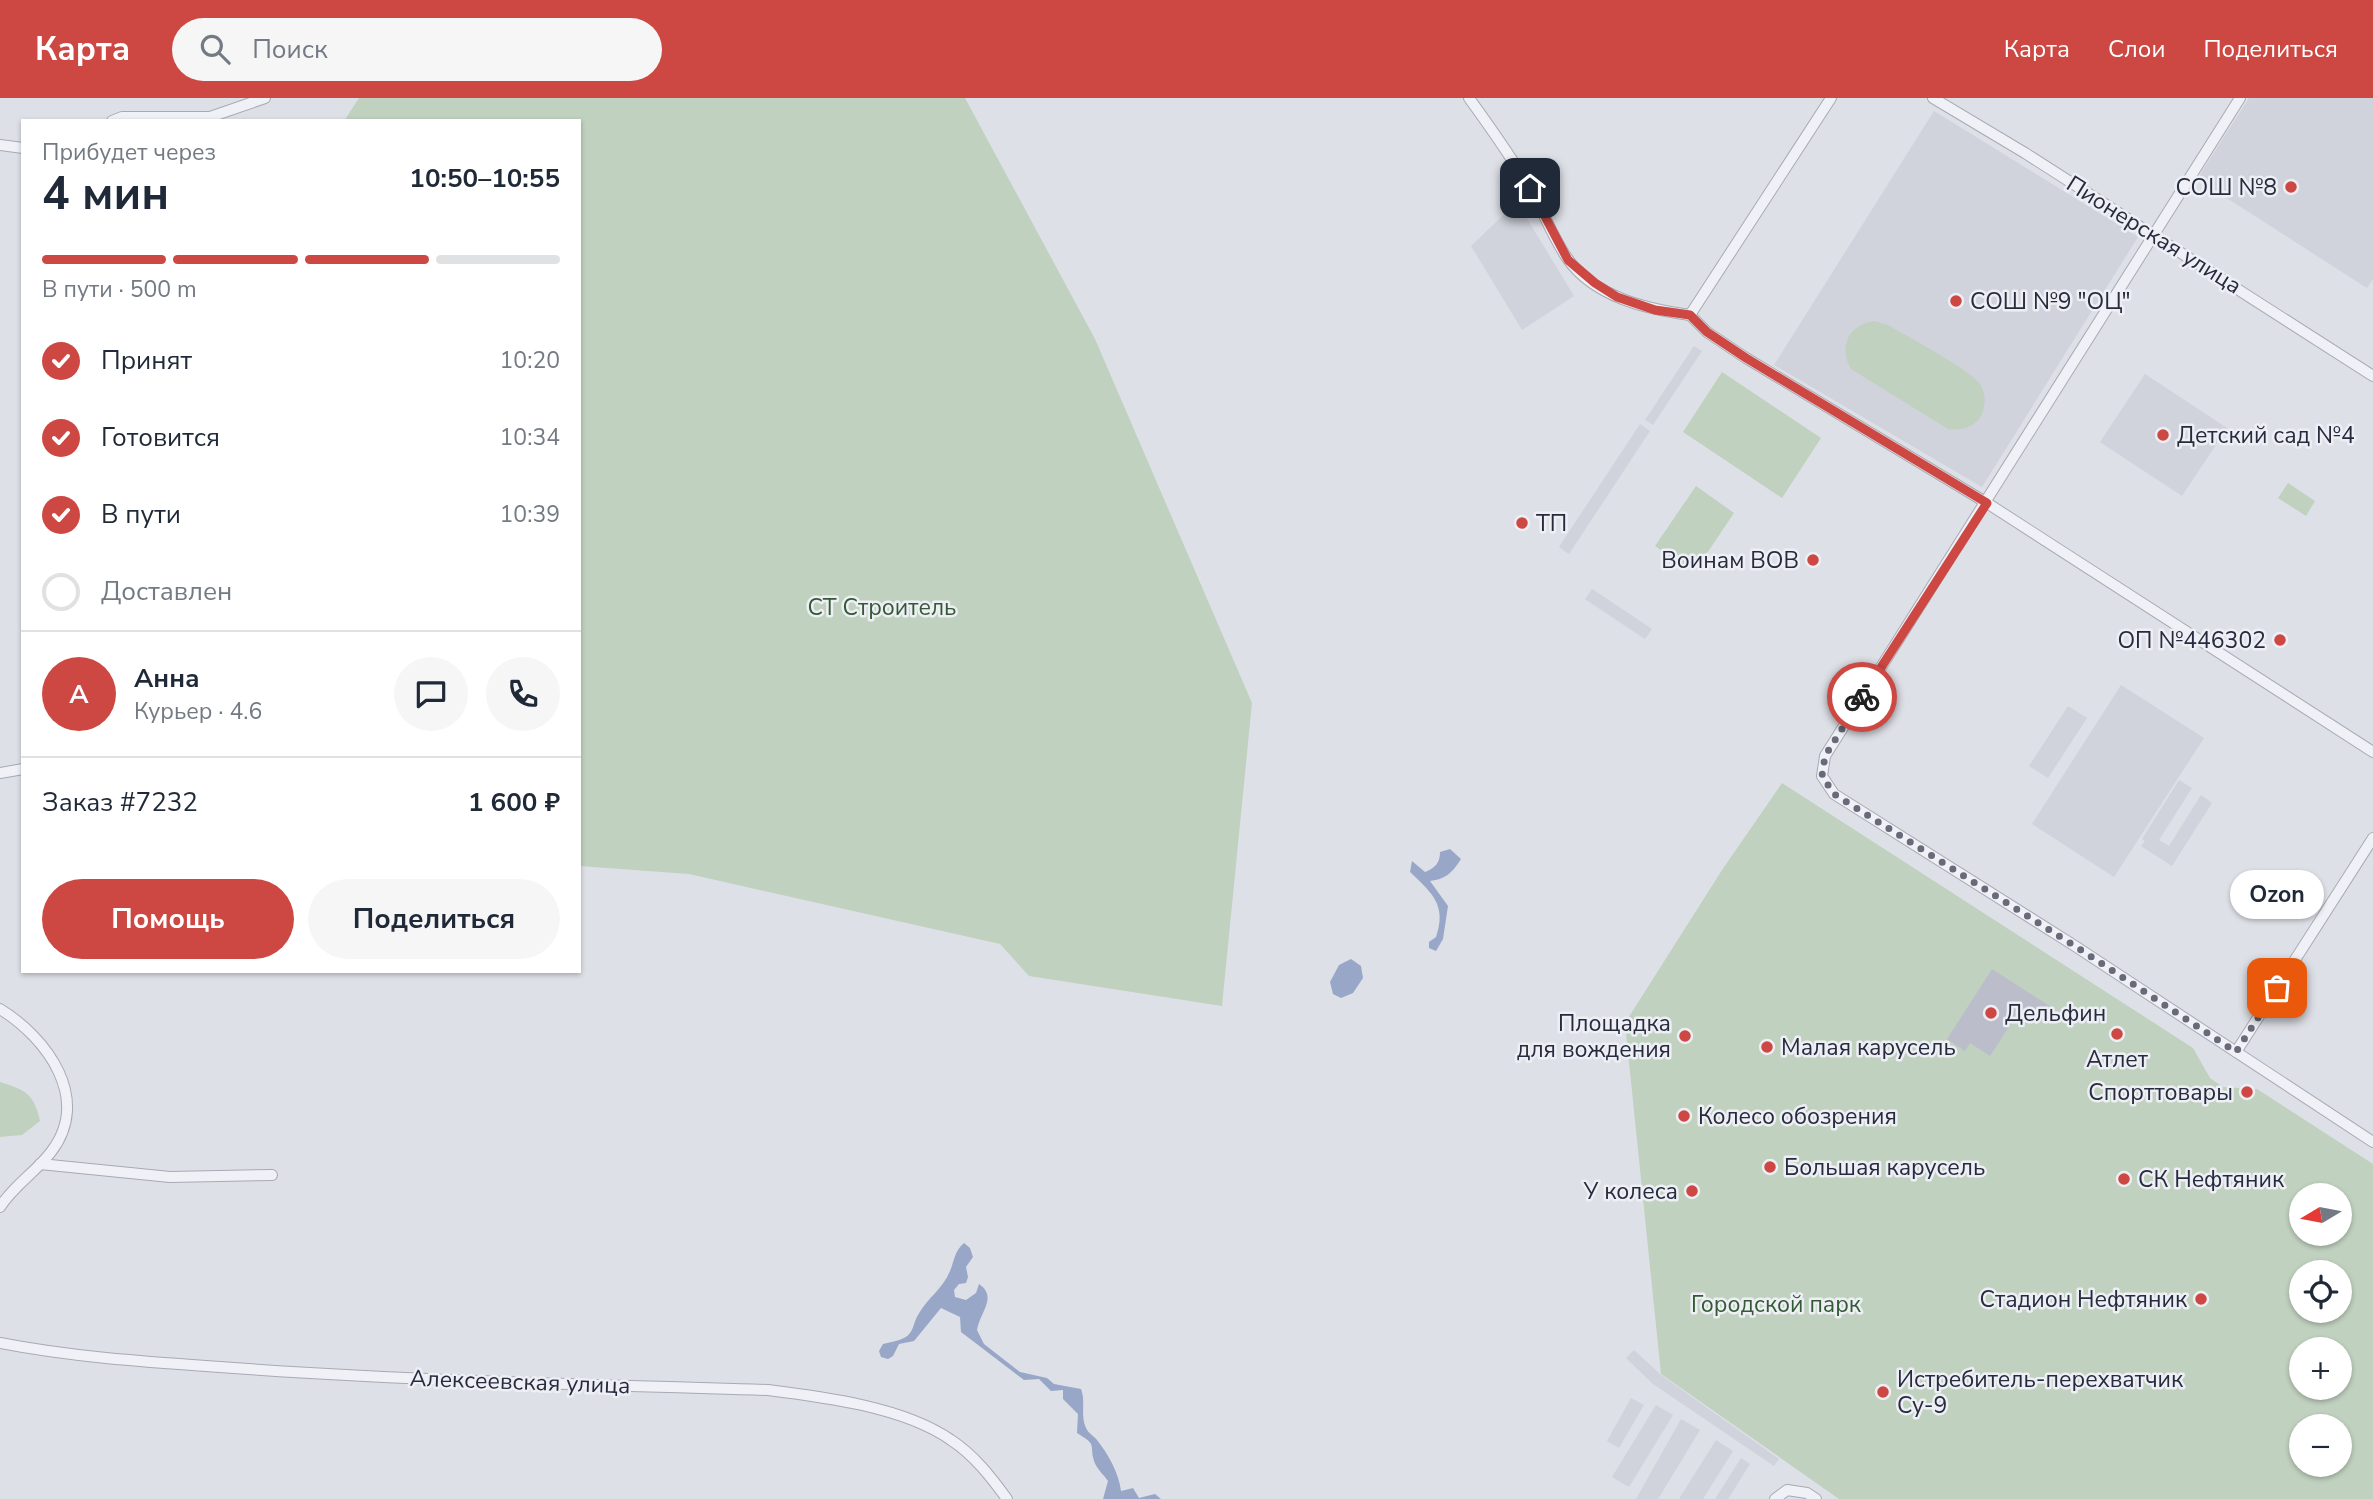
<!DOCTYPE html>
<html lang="ru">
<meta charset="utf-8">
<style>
:root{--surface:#fff;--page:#f6f6f7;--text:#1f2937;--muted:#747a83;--line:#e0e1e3;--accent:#cd4842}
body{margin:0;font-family:"Nunito Sans",sans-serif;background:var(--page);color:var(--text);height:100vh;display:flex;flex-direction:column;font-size:26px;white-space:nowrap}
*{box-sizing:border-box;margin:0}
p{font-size:23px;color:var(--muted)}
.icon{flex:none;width:38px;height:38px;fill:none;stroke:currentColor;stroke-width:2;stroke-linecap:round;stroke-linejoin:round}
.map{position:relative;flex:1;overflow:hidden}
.sheet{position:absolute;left:21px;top:21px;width:560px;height:854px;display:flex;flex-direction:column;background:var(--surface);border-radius:0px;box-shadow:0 2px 5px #0004}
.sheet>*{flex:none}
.needle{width:46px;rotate:260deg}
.fabs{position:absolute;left:2289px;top:1085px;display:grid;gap:14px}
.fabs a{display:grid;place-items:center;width:63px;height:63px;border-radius:50%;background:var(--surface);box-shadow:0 2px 5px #0004;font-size:35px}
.pin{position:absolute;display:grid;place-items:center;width:60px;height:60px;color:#fff;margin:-30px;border-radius:14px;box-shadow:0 4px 10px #0006}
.courier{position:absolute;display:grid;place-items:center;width:70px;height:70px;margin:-35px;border:5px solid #cd4842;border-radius:50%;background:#fff;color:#222;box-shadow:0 2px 9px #0007}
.bubble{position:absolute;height:49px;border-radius:24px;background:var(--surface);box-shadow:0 2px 5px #0004;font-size:23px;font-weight:700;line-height:49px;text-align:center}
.summary em{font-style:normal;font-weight:700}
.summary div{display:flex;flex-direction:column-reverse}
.summary{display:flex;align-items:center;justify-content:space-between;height:119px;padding:0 21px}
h1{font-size:46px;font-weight:700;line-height:52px}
.bar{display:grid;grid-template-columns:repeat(4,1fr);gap:10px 7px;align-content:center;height:84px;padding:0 21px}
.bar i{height:9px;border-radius:5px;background:var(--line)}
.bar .active{background:var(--accent)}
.bar p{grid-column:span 4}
.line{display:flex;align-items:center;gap:18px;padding:0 21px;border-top:2px solid var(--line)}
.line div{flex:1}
.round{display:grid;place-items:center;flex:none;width:74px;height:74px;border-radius:37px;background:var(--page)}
ol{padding:0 21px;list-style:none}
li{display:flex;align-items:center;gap:21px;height:77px}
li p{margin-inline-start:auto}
li .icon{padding:7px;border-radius:50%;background:var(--accent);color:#fff;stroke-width:4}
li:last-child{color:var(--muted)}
li i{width:38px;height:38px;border:4px solid var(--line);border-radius:50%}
.button{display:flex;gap:14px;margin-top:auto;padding:14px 21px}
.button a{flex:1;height:80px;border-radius:42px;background:var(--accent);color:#fff;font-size:28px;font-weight:700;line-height:80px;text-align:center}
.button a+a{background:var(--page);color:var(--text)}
header{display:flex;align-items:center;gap:42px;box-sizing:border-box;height:98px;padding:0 35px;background:var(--accent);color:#fff}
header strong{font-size:33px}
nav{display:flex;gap:38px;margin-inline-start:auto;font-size:24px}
.search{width:490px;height:63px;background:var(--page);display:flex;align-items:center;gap:18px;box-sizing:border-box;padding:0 24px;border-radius:38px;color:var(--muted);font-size:26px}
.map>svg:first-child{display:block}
</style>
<header>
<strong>Карта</strong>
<div class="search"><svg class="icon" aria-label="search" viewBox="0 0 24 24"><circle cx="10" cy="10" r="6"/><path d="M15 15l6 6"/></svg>Поиск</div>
<nav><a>Карта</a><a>Слои</a><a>Поделиться</a></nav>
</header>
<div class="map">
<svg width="2373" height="1401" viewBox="0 0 2373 1401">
<rect width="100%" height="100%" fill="#dee0e7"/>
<!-- built -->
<g fill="#d0d2dc">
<path d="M 2249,0 L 2373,0 L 2373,181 L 2367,190 L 2197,81 Z"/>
<path d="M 1934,13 L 2138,139 L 1982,389 L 1774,267 Z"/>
<path d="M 1517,104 L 1574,198 L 1522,232 L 1471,148 Z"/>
<path d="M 1694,248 L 1702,253 L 1653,327 L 1645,322 Z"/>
<path d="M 2145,276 L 2227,330 L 2182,398 L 2100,344 Z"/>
<path d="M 1640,326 L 1650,333 L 1569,456 L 1559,449 Z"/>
<path d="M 1592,491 L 1652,531 L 1645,541 L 1585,501 Z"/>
<path d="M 2121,587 L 2204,640 L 2114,779 L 2032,726 Z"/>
<path d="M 2068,608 L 2087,620 L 2048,680 L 2029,668 Z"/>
<path d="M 2179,682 L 2192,690 L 2159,742 L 2169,748 L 2201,697 L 2212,705 L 2172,768 L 2141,748 L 2145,743 L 2142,741 Z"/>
<path d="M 1634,1252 L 1661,1277 L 1779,1361 L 1774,1368 L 1653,1286 L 1626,1260 Z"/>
<path d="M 1631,1300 L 1644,1307 L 1619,1350 L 1607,1343 Z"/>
<path d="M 1656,1307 L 1673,1317 L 1629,1389 L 1612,1379 Z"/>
<path d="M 1681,1321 L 1700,1332 L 1658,1401 L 1636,1401 Z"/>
<path d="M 1716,1342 L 1733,1353 L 1703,1401 L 1679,1401 Z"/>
<path d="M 1741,1360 L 1750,1366 L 1728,1401 L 1715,1401 Z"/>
</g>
<!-- green -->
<g fill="#c0d1bf" fill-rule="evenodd">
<path d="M 359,0 L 965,0 L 1095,241 L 1252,605 L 1222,908 L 1029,878 L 1000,846 L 689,776 L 579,768 L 579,23 L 344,23 Z"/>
<path d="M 1874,223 L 1888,227 C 1906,238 1971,272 1980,286 C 1986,295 1986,308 1981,318 C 1973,330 1961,333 1948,331 L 1851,271 C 1838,248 1849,227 1874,223 Z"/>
<path d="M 1722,274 L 1821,340 L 1782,400 L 1683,334 Z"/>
<path d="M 2288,385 L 2315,403 L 2306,418 L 2278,400 Z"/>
<path d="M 1696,388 L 1734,415 L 1699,467 L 1686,470 L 1655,448 Z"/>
<path d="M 1782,685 L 2193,950 L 2210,980 L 2223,989 L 2257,991 L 2373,1066 L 2373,1401 L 1839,1401 L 1661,1276 L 1625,925 L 1722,772 ZM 2301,1097 L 2340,1097 L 2340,1136 L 2301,1136 ZM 2301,1174 L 2340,1174 L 2340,1213 L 2301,1213 ZM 2301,1251 L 2340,1251 L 2340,1290 L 2301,1290 ZM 2301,1328 L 2340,1328 L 2340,1367 L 2301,1367 Z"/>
<path d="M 0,984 C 26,992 34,996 40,1023 L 22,1037 L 0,1039 Z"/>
</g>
<!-- water -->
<g fill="#98a6c8">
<path d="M 1450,751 L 1461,761 C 1452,775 1446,781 1430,783 L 1448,808 L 1443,841 L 1436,853 L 1429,850 L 1429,844 L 1436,839 C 1447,807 1432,795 1410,774 L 1412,763 L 1425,774 C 1435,770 1440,765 1440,754 Z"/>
<path d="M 1351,861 L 1361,868 L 1363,880 L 1353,895 L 1341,900 L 1333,896 L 1330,884 L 1339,867 Z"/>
<path d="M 964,1145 L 970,1150 L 973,1159 L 966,1169 L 968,1179 L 966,1185 L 959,1186 L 954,1192 L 955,1199 L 966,1202 L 976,1195 L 979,1186 C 998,1199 980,1214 977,1232 L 984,1246 L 1020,1274 L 1047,1280 L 1054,1286 L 1081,1291 C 1086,1303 1080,1317 1086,1330 C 1088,1335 1094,1338 1097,1342 C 1108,1356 1119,1375 1121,1393 L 1133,1390 L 1139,1400 L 1155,1396 L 1161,1401 L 1103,1401 L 1108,1383 C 1104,1377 1096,1370 1094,1363 C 1089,1345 1098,1348 1077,1335 L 1078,1316 L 1063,1301 L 1063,1292 L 1051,1293 L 1039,1281 L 1024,1282 L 961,1234 L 960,1219 L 941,1210 L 914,1243 L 899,1246 L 893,1258 L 888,1261 L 881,1259 L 879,1253 L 883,1246 C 890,1244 898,1243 904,1240 C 914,1235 913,1225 918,1217 C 927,1200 943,1191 950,1173 C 955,1161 954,1154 964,1145 Z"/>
</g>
<!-- building -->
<path fill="#bbbeca" d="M 1992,871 L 2051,909 L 2042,922 L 2022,909 L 1990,958 L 1970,945 L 1965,953 L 1947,941 Z"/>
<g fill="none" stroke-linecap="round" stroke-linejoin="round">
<defs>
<g id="street">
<path d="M 1469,0 C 1490,29 1511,58 1529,89 C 1543,112 1552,138 1567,160 C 1594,199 1646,211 1690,217"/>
<path d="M 1933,0 L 2025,55 L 2373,278"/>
<path d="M 2240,0 L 1825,658 L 1822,678 L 1834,696 L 2075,848 L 2373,1044"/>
<path d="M 112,23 L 122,19 L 210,19 L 265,0"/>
<path d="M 0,47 L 23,50"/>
<path d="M 1690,217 L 1707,234 L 1746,260 L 1987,405 L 2373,654"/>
<path d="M 1690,217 L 1831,0"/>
<path d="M 0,675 L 23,671"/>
<path d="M 0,911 C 47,940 92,1001 51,1054 C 36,1074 14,1087 0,1109"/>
<path d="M 2236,954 L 2373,740"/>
<path d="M 40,1066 L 170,1079 L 272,1077"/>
<path d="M 0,1245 C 82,1261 165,1265 248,1271 C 421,1283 595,1287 768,1292 C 824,1299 904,1309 951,1342 C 974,1357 991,1379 1007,1401"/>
<path d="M 1775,1401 L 1787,1392 L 1807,1395 L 1816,1401"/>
</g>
</defs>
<!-- street casing -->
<use href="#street" stroke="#a7aab4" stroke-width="12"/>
<!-- street -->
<use href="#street" stroke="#f0f1f6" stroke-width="10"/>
</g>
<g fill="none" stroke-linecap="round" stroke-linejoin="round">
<!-- done -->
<path stroke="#676a79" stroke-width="7" stroke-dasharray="0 12.6" d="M 1862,599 L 1825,658 L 1822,678 L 1834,696 L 2075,848 L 2236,954 L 2277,890"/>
<!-- route -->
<path stroke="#cd4842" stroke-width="9" d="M 1530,90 L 1568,162 L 1595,185 L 1617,199 L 1655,212 L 1690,217 L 1707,234 L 1746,260 L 1987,405 L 1862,599"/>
</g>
<!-- markers -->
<g fill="#cd4842" stroke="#edeff5" stroke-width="2.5">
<circle cx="2291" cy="89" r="7"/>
<circle cx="1956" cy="203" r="7"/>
<circle cx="2163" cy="337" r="7"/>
<circle cx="1522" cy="425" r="7"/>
<circle cx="1813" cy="462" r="7"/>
<circle cx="2280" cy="542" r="7"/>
<circle cx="1991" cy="915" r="7"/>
<circle cx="2117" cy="936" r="7"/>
<circle cx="1685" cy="938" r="7"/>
<circle cx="1767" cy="949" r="7"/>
<circle cx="2247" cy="994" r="7"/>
<circle cx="1684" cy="1018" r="7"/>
<circle cx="1770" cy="1069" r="7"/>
<circle cx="2124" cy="1081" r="7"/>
<circle cx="1692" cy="1093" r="7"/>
<circle cx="2201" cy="1201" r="7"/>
<circle cx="1883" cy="1294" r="7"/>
</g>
<g text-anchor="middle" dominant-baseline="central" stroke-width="5" stroke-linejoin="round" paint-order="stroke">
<!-- poi labels -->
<g font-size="23" fill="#272b3e" stroke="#edeff5" text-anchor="start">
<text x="2277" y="89" text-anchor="end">СОШ №8</text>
<text x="1970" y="203">СОШ №9 "ОЦ"</text>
<text x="2177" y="337">Детский сад №4</text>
<text x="1536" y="425">ТП</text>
<text x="1799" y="462" text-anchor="end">Воинам ВОВ</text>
<text x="2266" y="542" text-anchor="end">ОП №446302</text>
<text x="2005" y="915">Дельфин</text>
<text x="1671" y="925" text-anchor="end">Площадка<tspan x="1671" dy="26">для вождения</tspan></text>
<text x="1781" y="949">Малая карусель</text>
<text x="2117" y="961" text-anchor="middle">Атлет</text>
<text x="2233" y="994" text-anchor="end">Спорттовары</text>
<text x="1698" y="1018">Колесо обозрения</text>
<text x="1784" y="1069">Большая карусель</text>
<text x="2138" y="1081">СК Нефтяник</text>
<text x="1678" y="1093" text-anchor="end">У колеса</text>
<text x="2187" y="1201" text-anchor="end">Стадион Нефтяник</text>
<text x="1897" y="1281">Истребитель-перехватчик<tspan x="1897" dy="26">Су-9</tspan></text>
</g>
<!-- street labels -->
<g font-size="23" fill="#272b3e" stroke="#edeff5">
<text transform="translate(2154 137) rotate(32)">Пионерская улица</text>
<text transform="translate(520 1284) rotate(2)">Алексеевская улица</text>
</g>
<!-- park labels -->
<g font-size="23" fill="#345a35" stroke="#edeff5">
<text x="882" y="509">СТ Строитель</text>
<text x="1776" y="1206">Городской парк</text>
</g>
</g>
</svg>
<div class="fabs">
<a><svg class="needle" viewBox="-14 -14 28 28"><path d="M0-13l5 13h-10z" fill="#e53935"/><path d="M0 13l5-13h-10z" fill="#747a83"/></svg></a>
<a><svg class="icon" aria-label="locate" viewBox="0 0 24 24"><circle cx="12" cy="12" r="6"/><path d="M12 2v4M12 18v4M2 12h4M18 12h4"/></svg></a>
<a>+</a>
<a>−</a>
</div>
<div class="pin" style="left:2277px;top:890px;background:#ea580c"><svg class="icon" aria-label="bag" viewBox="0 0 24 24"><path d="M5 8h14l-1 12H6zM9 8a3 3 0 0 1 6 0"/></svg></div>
<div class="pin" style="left:1530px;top:90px;background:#1f2937"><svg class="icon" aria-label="home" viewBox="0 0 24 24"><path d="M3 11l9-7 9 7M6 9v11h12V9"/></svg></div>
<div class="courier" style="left:1862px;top:599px"><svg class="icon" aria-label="bike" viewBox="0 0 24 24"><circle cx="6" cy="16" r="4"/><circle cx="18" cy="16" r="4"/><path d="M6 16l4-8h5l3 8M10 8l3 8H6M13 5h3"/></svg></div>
<div class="bubble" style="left:2230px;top:772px;width:94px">Ozon</div>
<section class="sheet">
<div class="summary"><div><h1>4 мин</h1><p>Прибудет через</p></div><em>10:50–10:55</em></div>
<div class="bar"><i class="active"></i><i class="active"></i><i class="active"></i><i></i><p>В пути · 500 m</p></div>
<ol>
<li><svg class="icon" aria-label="check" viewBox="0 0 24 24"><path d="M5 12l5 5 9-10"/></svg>Принят<p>10:20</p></li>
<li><svg class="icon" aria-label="check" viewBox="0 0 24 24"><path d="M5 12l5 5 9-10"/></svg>Готовится<p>10:34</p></li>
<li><svg class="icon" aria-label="check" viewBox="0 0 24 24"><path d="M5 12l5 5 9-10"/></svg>В пути<p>10:39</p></li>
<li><i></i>Доставлен</li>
</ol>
<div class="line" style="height:126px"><b class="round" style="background:var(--accent);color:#fff">А</b><div><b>Анна</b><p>Курьер · 4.6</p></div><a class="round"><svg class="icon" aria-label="chat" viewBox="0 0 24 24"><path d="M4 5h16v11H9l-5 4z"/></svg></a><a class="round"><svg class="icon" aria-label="phone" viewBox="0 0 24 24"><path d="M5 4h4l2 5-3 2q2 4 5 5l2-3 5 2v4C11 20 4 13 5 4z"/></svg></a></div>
<div class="line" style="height:91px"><div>Заказ #7232</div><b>1 600 ₽</b></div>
<div class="button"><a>Помощь</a><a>Поделиться</a></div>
</section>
</div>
